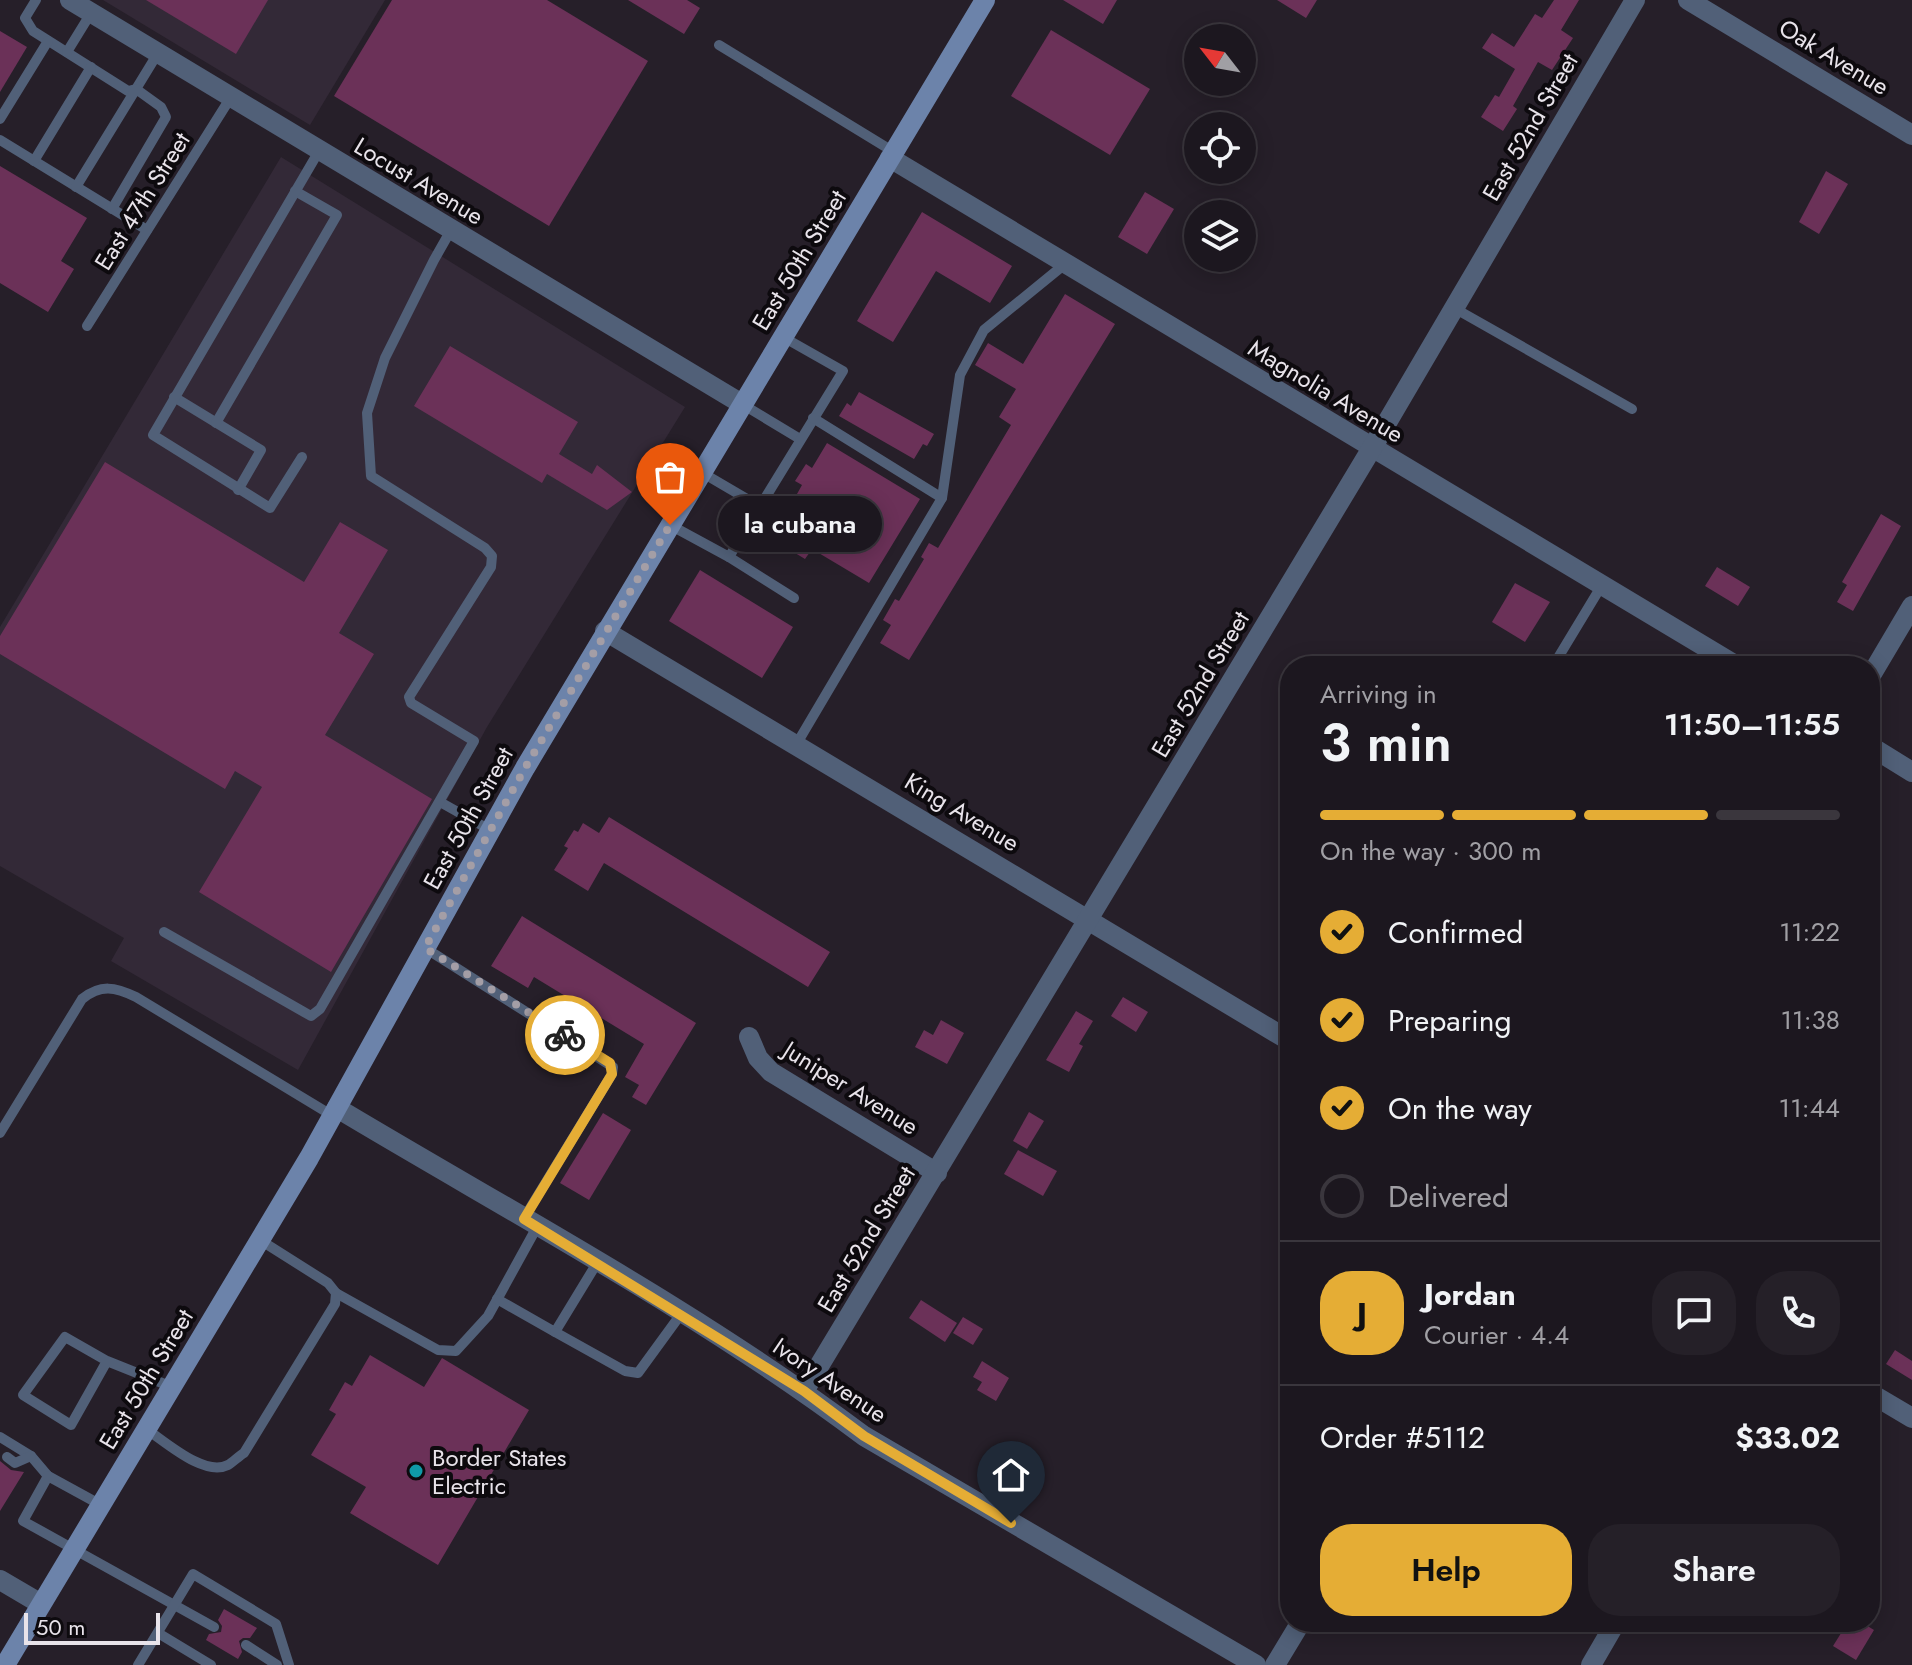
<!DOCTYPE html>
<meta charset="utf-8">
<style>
:root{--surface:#1c171f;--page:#252028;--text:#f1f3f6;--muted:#a09fa4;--line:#3a363d;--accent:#e5ad35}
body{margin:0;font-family:Jost,sans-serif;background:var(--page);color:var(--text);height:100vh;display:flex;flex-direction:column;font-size:30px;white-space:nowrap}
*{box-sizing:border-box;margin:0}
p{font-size:26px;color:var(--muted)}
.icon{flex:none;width:44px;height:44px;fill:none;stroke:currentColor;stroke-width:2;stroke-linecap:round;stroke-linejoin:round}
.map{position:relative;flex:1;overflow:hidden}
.panel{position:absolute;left:1280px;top:656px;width:600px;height:976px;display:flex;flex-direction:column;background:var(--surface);border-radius:32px;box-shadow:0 4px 20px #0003,0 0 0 2px var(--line)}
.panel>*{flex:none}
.needle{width:52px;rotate:301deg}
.buttons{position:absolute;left:1184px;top:24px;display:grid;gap:16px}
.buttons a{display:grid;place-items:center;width:72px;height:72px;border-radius:50%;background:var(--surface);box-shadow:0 4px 20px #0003,0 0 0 2px var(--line);font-size:40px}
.scale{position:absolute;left:24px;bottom:20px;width:136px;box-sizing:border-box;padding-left:8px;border:4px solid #e8e3ea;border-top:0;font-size:22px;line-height:28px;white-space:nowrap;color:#e8e3ea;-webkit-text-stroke:6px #0d0a0e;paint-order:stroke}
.pin{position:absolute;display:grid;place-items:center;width:68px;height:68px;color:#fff;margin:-82px -34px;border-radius:50% 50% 50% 0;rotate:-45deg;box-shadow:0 0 8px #0007}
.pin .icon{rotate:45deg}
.courier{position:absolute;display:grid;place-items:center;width:80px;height:80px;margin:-40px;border:6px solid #e5ad35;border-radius:50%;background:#fff;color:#222;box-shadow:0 2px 10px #0007}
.bubble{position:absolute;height:56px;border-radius:28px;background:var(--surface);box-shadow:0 4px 20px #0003,0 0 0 2px var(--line);font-size:26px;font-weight:600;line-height:56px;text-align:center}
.overview em{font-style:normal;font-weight:600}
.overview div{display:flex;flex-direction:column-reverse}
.overview{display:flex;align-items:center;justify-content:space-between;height:136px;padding:0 40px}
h1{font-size:52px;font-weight:600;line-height:60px}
.bar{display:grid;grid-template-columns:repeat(4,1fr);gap:12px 8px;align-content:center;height:96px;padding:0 40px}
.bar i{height:10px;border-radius:6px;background:var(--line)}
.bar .selected{background:var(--accent)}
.bar p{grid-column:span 4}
.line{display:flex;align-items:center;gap:20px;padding:0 40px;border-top:2px solid var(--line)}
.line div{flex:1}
.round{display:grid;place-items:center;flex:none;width:84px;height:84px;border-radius:32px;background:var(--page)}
ol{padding:0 40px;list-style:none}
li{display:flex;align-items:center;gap:24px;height:88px}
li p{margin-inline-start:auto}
li .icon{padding:8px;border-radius:50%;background:var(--accent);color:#111;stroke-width:4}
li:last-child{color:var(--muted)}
li i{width:44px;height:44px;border:4px solid var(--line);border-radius:50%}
.primary-button{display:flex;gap:16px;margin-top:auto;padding:16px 40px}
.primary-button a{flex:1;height:92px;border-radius:32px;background:var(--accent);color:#111;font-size:32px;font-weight:600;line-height:92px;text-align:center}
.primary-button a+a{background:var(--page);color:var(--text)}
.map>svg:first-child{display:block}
</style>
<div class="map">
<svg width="1912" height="1665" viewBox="0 0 1912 1665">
<rect width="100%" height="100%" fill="#261f29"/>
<!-- built -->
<g fill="#332937">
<path d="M 103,0 L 385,0 L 310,125 Z"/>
<path d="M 281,157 L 685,407 L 487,727 L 298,1070 L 111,961 L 124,938 L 0,866 L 0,627 Z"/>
</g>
<!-- building -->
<g fill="#6b3158">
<path d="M 146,0 L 268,0 L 236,54 Z"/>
<path d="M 392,0 L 547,0 L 648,61 L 549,226 L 334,96 Z"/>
<path d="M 628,0 L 687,0 L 700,8 L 684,34 Z"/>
<path d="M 1063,0 L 1117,0 L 1103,24 Z"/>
<path d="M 1277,0 L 1317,0 L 1306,18 Z"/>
<path d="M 1554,0 L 1579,0 L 1561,30 L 1573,38 L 1552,70 L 1538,62 L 1513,106 L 1517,109 L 1503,131 L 1481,117 L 1495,95 L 1499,97 L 1515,69 L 1482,48 L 1492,33 L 1514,47 L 1535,14 L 1542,18 Z"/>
<path d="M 1051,30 L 1150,89 L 1110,155 L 1011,96 Z"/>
<path d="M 0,31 L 27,47 L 0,92 Z"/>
<path d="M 0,166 L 87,218 L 61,261 L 74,269 L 48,312 L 0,283 Z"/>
<path d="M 1826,171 L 1848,184 L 1819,234 L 1799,222 Z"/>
<path d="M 1145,192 L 1174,209 L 1147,254 L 1118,237 Z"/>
<path d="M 922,212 L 1012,266 L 990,303 L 936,271 L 893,342 L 857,321 Z"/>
<path d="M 1065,294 L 1115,324 L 909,660 L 880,643 L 891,625 L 883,620 L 895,599 L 899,601 L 924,559 L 921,557 L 929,543 L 938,548 L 1011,425 L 999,417 L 1016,389 L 975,365 L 988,343 L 1023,364 Z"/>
<path d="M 450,346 L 578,422 L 559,454 L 592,474 L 597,465 L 632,492 L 607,510 L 547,474 L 542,483 L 414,406 Z"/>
<path d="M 859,392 L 934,434 L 927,446 L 923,444 L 914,459 L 839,416 L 847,403 L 851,406 Z"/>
<path d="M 827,443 L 920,499 L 869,583 L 812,549 L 805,559 L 772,539 L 802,485 L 795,481 L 806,464 L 812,468 Z"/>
<path d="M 105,462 L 304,582 L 340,522 L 388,550 L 339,633 L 374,654 L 325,735 L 432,799 L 331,972 L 199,892 L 262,787 L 235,771 L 225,789 L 0,654 L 0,636 Z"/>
<path d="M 1881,514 L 1901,526 L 1853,611 L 1837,602 L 1847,585 L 1842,582 Z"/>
<path d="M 1717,567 L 1750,587 L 1738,606 L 1705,586 Z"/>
<path d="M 700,570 L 793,627 L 762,678 L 669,621 Z"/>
<path d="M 1515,583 L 1550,602 L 1525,642 L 1492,622 Z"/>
<path d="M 609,817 L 830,952 L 808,987 L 604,863 L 588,891 L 554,870 L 568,848 L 564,846 L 574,830 L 578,832 L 583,823 L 599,833 Z"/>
<path d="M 522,916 L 696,1023 L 646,1105 L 632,1097 L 639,1085 L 625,1077 L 644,1044 L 534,977 L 528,988 L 491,966 Z"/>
<path d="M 1123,997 L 1148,1012 L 1136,1032 L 1111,1016 Z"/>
<path d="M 1076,1011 L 1093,1021 L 1079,1044 L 1083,1046 L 1069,1072 L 1046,1060 Z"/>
<path d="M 941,1020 L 964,1033 L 947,1064 L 915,1047 L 924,1030 L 933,1035 Z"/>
<path d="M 1029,1112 L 1044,1121 L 1027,1149 L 1013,1141 Z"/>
<path d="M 603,1113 L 631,1130 L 589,1200 L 560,1183 Z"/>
<path d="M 1018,1150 L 1057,1171 L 1043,1196 L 1004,1174 Z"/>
<path d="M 921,1300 L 957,1323 L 945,1342 L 909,1318 Z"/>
<path d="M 963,1317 L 983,1329 L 973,1345 L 953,1333 Z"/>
<path d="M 1895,1350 L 1912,1361 L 1912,1380 L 1886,1364 Z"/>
<path d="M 370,1355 L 424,1387 L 442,1358 L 529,1410 L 438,1565 L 350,1513 L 366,1487 L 311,1455 L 336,1414 L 329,1410 L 345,1382 L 352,1386 Z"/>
<path d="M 982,1361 L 1009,1378 L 996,1401 L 977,1390 L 982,1382 L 973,1377 Z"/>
<path d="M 0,1461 L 11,1470 L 24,1472 L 0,1511 Z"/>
<path d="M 224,1609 L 257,1628 L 250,1638 L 243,1638 L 239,1641 L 242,1652 L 238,1659 L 206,1640 L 209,1634 L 221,1632 L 222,1626 L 218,1620 Z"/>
<path d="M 1848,1622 L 1861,1622 L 1874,1630 L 1856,1660 L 1833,1646 Z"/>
</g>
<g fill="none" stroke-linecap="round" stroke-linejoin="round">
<!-- service -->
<g stroke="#516078" stroke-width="10">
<path d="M 36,0 L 25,18 L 33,31 L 128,91 L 136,89 L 158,53"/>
<path d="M 719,45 L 894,152"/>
<path d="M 67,52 L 91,13"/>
<path d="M 0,119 L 48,41"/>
<path d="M 0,140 L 147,230"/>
<path d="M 34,161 L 91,67"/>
<path d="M 76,187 L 136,89 L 161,107 L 166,117 L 112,209"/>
<path d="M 1454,308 L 1632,409"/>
<path d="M 87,326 L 231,97"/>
<path d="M 174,397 L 261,450 L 238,490"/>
<path d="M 742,404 L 800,439"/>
<path d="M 216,423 L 337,215 L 295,191"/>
<path d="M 302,457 L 270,508 L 153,435 L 319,151"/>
<path d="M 701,472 L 759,506"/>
<path d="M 942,498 L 960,375 L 984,330 L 1065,264"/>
<path d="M 670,525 L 729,557 L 843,371 L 783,337"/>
<path d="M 729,557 L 794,598"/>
<path d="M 1553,666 L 1602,585"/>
<path d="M 796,745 L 942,498 L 813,418"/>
<path d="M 440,802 L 490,830"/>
<path d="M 164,932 L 311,1016 L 320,1009 L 474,741 L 411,703 L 409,697 L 491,567 L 492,556 L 485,548 L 371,476 L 367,413 L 385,358 L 434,260 L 451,230"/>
<path d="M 425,948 L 613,1067 L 612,1074 L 524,1218"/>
<path d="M 0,1133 L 82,999 C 101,984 115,987 136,997 L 333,1116"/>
<path d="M 336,1293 L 438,1350 L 456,1351 L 488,1316 L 537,1227"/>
<path d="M 497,1299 L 555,1332 L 597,1263"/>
<path d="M 555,1332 L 625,1371 L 638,1373 L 681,1314"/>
<path d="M 107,1361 L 65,1337 L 23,1395 L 71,1425 L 107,1361 L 172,1387"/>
<path d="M 146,1429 C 166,1442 204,1477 228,1465 C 233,1462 239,1456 244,1453 L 335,1304 L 336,1293 L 328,1283 L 260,1240"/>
<path d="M 0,1437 L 31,1456 L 48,1476"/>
<path d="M 7,1457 L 15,1463 L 31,1456"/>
<path d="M 101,1505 L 48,1476 L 23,1521 L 214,1627"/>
<path d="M 158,1633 L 211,1665"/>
<path d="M 246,1645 L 277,1665"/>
<path d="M 138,1665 L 193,1574 L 276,1624 L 289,1665"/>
</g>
<!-- minor -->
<g stroke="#516078" stroke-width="20">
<path d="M 70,0 L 742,404"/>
<path d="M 1688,0 L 1912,135"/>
<path d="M 890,158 L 1737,666"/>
<path d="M 605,631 L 1290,1041"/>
<path d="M 1870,677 L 1912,606"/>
<path d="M 1870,746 L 1912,772"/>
<path d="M 749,1037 L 758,1058 L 771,1072 L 937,1173"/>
<path d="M 337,1108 C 514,1214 699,1312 864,1436 L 1256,1665"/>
<path d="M 804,1391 L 1372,448 L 1635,0"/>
<path d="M 1870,1393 L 1912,1418"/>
<path d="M 0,1580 L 41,1604"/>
<path d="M 1275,1665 L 1301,1622"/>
<path d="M 1591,1665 L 1616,1622"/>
</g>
<!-- secondary -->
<path stroke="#6c83aa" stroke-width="20" d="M 5,1665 L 309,1158 L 525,768 L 985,0"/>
</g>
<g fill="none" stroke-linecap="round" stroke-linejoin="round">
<!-- done -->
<path stroke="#a49ea6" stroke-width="8" stroke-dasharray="0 14.4" d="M 565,1035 L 425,948 L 525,768 L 670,525"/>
<!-- route -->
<path stroke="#e5ad35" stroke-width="10" d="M 565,1035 L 610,1063 L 612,1074 L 524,1219 L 804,1391 L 864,1436 L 1011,1523"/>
</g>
<!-- markers -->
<circle fill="#0f9aa8" stroke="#0d0a0e" stroke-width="3" cx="416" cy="1471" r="8"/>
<g text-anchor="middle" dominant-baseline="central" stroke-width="8" stroke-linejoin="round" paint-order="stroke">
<!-- street labels -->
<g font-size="24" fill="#e8e3ea" stroke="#0d0a0e">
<text transform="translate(1834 57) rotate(31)">Oak Avenue</text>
<text transform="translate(1530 127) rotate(-60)">East 52nd Street</text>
<text transform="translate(419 181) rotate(31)">Locust Avenue</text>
<text transform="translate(142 201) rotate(-58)">East 47th Street</text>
<text transform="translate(799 260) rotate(-59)">East 50th Street</text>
<text transform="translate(1326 391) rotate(31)">Magnolia Avenue</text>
<text transform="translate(1200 684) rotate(-59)">East 52nd Street</text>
<text transform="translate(962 812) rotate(31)">King Avenue</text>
<text transform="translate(468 818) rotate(-61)">East 50th Street</text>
<text transform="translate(851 1088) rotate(32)">Juniper Avenue</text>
<text transform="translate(866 1239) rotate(-59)">East 52nd Street</text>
<text transform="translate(146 1379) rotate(-59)">East 50th Street</text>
<text transform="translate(830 1380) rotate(34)">Ivory Avenue</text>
</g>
<!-- poi labels -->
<g font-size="24" fill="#e8e3ea" stroke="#0d0a0e" text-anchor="start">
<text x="432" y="1457">Border States<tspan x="432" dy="28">Electric</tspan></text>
</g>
</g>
</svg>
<div class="buttons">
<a><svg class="needle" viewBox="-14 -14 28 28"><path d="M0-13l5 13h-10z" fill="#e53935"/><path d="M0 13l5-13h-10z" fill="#a09fa4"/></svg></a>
<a><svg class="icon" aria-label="locate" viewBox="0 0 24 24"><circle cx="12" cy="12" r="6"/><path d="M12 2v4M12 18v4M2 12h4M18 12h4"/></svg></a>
<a><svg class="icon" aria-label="layers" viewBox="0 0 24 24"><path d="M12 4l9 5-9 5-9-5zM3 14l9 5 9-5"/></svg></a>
</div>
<div class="scale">50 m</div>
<div class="pin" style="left:670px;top:525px;background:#ea580c"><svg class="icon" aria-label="bag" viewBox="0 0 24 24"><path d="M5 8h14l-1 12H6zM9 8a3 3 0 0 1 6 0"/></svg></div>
<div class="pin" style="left:1011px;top:1523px;background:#1f2937"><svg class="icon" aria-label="home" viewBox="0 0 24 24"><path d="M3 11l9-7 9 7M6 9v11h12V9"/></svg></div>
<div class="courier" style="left:565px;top:1035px"><svg class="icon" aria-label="bike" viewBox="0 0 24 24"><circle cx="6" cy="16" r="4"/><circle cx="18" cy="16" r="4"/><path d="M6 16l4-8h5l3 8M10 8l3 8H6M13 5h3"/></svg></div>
<div class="bubble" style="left:718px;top:496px;width:164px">la cubana</div>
<section class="panel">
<div class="overview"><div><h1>3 min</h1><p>Arriving in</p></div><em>11:50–11:55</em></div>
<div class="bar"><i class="selected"></i><i class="selected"></i><i class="selected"></i><i></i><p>On the way · 300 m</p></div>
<ol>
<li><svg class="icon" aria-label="check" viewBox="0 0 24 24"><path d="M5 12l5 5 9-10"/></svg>Confirmed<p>11:22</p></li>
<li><svg class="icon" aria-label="check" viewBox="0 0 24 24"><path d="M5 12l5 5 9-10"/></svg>Preparing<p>11:38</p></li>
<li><svg class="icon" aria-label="check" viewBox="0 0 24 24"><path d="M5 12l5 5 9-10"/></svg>On the way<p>11:44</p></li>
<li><i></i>Delivered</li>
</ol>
<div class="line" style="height:144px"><b class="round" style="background:var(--accent);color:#111">J</b><div><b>Jordan</b><p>Courier · 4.4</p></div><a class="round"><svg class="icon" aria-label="chat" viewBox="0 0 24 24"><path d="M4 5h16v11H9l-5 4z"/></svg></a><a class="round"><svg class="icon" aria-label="phone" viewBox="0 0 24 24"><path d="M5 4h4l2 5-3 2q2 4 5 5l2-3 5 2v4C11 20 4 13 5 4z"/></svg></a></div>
<div class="line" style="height:104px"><div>Order #5112</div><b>$33.02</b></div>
<div class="primary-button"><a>Help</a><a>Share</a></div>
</section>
</div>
